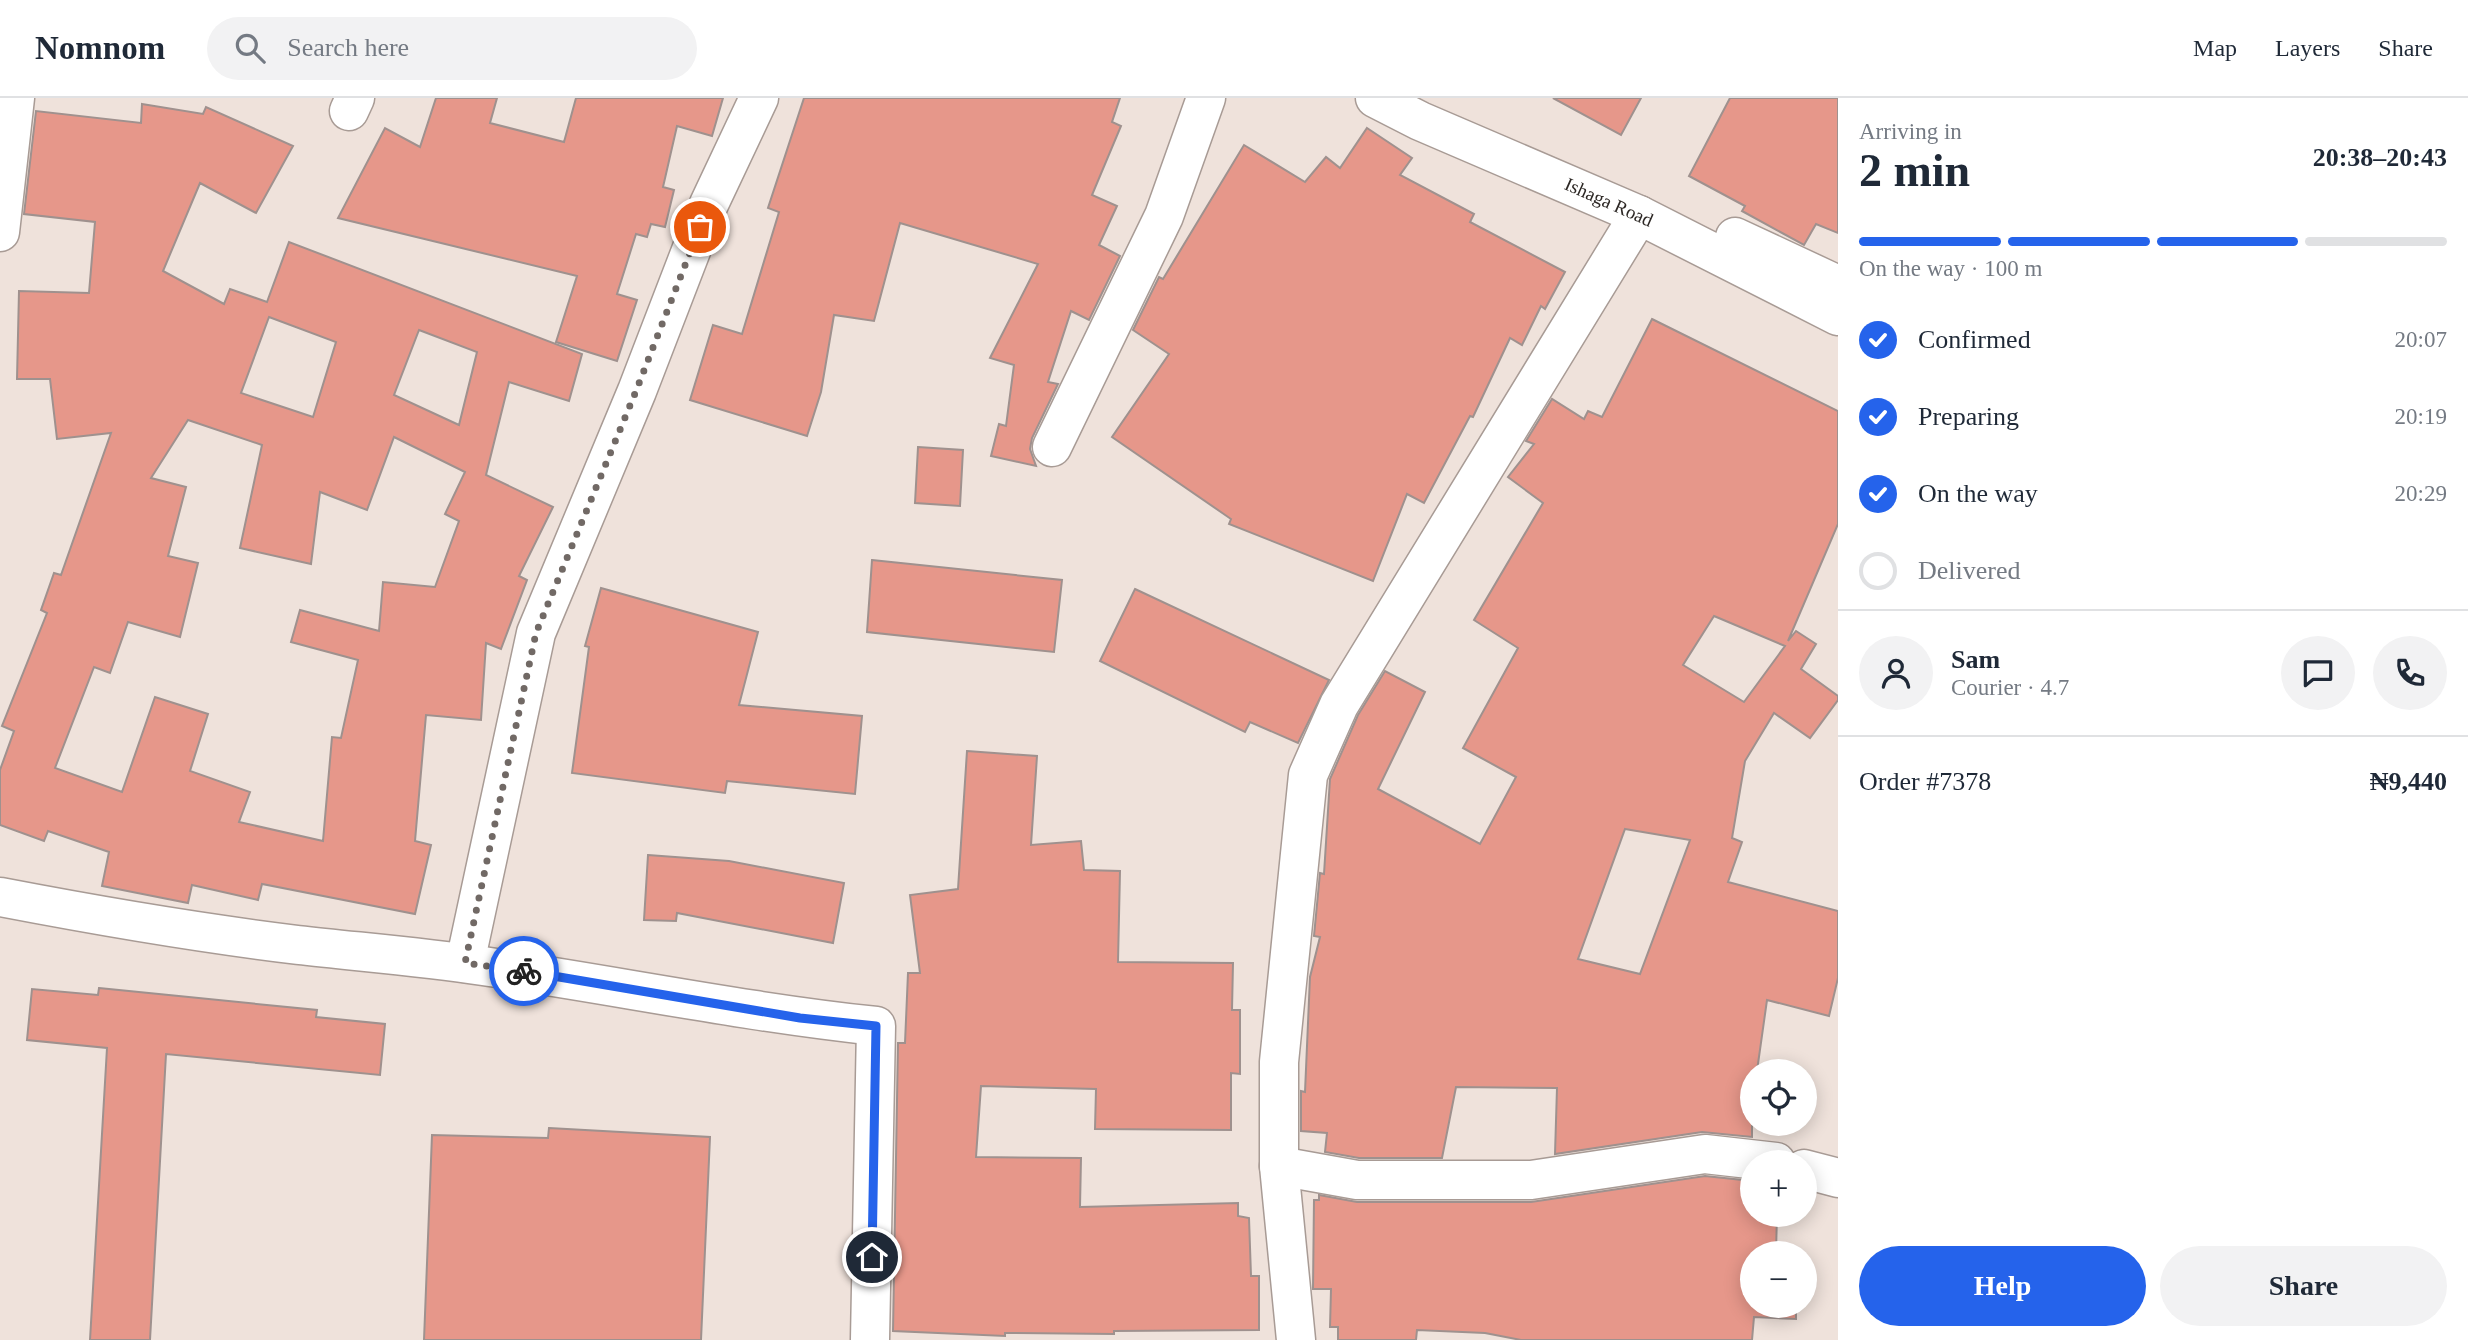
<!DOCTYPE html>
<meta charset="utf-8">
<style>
:root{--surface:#fff;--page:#f2f2f3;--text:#1f2937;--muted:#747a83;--line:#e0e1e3;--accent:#2563eb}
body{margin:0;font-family:Georgia,serif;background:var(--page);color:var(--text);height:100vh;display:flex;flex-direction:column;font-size:26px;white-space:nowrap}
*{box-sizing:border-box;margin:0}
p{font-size:23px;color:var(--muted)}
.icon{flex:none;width:38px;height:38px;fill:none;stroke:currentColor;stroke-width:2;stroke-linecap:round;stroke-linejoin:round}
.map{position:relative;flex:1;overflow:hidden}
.side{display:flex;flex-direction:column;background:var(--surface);width:630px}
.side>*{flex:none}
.buttons{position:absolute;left:1740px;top:961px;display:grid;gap:14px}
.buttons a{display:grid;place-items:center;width:77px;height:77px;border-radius:50%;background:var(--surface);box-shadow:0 4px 18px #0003;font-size:35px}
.pin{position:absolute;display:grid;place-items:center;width:60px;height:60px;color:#fff;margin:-30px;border:4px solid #fff;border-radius:50%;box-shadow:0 2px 7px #0007}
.courier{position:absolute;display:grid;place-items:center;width:70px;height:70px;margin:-35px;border:5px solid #2563eb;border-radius:50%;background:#fff;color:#222;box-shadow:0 2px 9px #0007}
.summary em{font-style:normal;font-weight:600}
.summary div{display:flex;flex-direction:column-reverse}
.summary{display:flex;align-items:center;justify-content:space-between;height:119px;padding:0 21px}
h1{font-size:46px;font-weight:600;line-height:52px}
.bar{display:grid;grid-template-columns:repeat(4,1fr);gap:10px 7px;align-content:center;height:84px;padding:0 21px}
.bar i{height:9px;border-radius:5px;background:var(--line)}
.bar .on{background:var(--accent)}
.bar p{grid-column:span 4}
.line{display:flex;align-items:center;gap:18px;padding:0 21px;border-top:2px solid var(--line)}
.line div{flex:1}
.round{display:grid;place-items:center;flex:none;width:74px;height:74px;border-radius:37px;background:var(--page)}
ol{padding:0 21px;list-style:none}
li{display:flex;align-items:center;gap:21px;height:77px}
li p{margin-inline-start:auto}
li .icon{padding:7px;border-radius:50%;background:var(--accent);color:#fff;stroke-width:4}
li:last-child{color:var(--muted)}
li i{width:38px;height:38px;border:4px solid var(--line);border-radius:50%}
.primary-button{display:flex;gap:14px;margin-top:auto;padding:14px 21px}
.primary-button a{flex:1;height:80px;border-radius:42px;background:var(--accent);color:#fff;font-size:28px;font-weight:600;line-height:80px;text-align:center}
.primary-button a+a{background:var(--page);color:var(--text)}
header{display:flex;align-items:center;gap:42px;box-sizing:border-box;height:98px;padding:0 35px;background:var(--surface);border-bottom:2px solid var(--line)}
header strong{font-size:33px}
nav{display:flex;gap:38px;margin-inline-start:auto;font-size:24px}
.search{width:490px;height:63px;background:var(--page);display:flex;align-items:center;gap:18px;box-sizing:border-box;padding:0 24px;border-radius:38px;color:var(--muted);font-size:26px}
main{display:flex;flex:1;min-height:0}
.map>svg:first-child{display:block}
</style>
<header>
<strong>Nomnom</strong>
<div class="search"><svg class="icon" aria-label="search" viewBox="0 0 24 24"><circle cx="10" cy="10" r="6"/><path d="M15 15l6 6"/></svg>Search here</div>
<nav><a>Map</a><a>Layers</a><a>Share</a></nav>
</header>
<main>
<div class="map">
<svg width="1838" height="1242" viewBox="0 0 1838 1242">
<rect width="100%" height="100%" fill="#efe2db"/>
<!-- building -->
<g fill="#e6978a" stroke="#9f918e" stroke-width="2" fill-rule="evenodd">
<path d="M 436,0 L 497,0 L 490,25 L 564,44 L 576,0 L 723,0 L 712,38 L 677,28 L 663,89 L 674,92 L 665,129 L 651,126 L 647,139 L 636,136 L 617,196 L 637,202 L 617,263 L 556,244 L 577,178 L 338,120 L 385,30 L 420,49 Z"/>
<path d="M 804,0 L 1120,0 L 1112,24 L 1121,28 L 1092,97 L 1117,108 L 1099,147 L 1120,158 L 1089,222 L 1071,213 L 1048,284 L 1058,286 L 1032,340 L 1030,351 L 1036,368 L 991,358 L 999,326 L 1006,328 L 1014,267 L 990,260 L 1038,166 L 900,125 L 874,223 L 834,217 L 821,294 L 807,338 L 690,302 L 713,227 L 742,236 L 779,114 L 768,110 Z"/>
<path d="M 1553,0 L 1641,0 L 1621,37 Z"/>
<path d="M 1730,0 L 1838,0 L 1838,135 L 1816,126 L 1804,147 L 1742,113 L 1745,108 L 1689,78 Z"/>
<path d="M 142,6 L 203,16 L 206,9 L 293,48 L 256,115 L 200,85 L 163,173 L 224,206 L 230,191 L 267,204 L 289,144 L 582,256 L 569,303 L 509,284 L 486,377 L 553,409 L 519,478 L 527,482 L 501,551 L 486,545 L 481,622 L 426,617 L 415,743 L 431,747 L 415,816 L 262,786 L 258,802 L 192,787 L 188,805 L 102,788 L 109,754 L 48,733 L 44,743 L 0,727 L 0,672 L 14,633 L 2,628 L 47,515 L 41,512 L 54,475 L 61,477 L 111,335 L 57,341 L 50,281 L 17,281 L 19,193 L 89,195 L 95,124 L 24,116 L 36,13 L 141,25 ZM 269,219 L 336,244 L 313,319 L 241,295 ZM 419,232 L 477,254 L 459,327 L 394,297 ZM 188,322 L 262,347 L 240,450 L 311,466 L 320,394 L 367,412 L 394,339 L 465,374 L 445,416 L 459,423 L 435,489 L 383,484 L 379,533 L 300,512 L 291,544 L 358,562 L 341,640 L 332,639 L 323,743 L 239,724 L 250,694 L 190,673 L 208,616 L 155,599 L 122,694 L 55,670 L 94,569 L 110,575 L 128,524 L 180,539 L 198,465 L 168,458 L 186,389 L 151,380 Z"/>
<path d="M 1367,30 L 1412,60 L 1400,77 L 1474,116 L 1470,124 L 1565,174 L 1545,211 L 1541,208 L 1522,247 L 1510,240 L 1473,319 L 1470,318 L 1424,405 L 1407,396 L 1373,483 L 1229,426 L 1231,421 L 1112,339 L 1169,256 L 1133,232 L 1159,179 L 1163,181 L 1244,47 L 1305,84 L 1326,59 L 1340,70 Z"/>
<path d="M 1652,221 L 1838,313 L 1838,426 L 1788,543 L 1796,533 L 1816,546 L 1801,571 L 1838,598 L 1838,602 L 1810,640 L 1774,615 L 1745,663 L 1732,740 L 1742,744 L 1728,784 L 1838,813 L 1838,880 L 1829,918 L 1767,902 L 1757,973 L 1752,973 L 1752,1039 L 1702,1034 L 1555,1056 L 1557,990 L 1456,989 L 1442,1060 L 1359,1060 L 1325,1054 L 1327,1035 L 1301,1033 L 1301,993 L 1305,994 L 1310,879 L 1320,839 L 1314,838 L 1320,775 L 1324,776 L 1330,681 L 1358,617 L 1385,573 L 1425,594 L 1378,691 L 1480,746 L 1516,679 L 1463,650 L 1518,550 L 1474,522 L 1543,405 L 1508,379 L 1534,346 L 1526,343 L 1552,301 L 1584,321 L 1588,313 L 1602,319 ZM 1714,518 L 1785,548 L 1744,604 L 1683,567 ZM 1625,731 L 1690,742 L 1640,876 L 1578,861 Z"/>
<path d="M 918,349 L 963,352 L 960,408 L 915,405 Z"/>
<path d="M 872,462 L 1062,482 L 1054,554 L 867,534 Z"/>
<path d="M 601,490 L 758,534 L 739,607 L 862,618 L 855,696 L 727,683 L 725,695 L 572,675 L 589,549 L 585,548 Z"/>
<path d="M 1135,491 L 1329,582 L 1298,645 L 1250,624 L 1245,634 L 1100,563 Z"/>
<path d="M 967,653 L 1037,658 L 1031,747 L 1081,743 L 1084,772 L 1120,773 L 1118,864 L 1233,865 L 1232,912 L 1240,912 L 1240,976 L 1231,975 L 1231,1032 L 1095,1031 L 1096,991 L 981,988 L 976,1059 L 1081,1060 L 1080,1109 L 1238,1105 L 1238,1118 L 1249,1120 L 1251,1178 L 1259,1178 L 1259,1232 L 1114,1233 L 1114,1236 L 1005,1235 L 1005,1238 L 893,1233 L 898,945 L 905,945 L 908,875 L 920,875 L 910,797 L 958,791 Z"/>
<path d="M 648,757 L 729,763 L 844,785 L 833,845 L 677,815 L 676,823 L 644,822 Z"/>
<path d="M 99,890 L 317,912 L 316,919 L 385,926 L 380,977 L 166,956 L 150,1242 L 90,1242 L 107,950 L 27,942 L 32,891 L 98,897 Z"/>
<path d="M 549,1030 L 710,1039 L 701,1242 L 424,1242 L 432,1037 L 548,1040 Z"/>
<path d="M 1705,1078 L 1752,1083 L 1752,1116 L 1777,1116 L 1776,1155 L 1752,1155 L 1752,1208 L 1796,1208 L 1796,1221 L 1754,1219 L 1752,1242 L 1521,1242 L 1485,1235 L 1417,1232 L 1416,1242 L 1338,1242 L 1338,1229 L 1330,1229 L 1331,1191 L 1313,1191 L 1314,1102 L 1319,1102 L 1319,1097 L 1357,1104 L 1531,1104 Z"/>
</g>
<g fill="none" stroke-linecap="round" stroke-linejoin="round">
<defs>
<g id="minor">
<path d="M 349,13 L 355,0"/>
<path d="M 0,134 L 15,0"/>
<path d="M 1052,349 L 1164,118 L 1206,0"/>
<path d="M 0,799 C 99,818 198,835 298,847 C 360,854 422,859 483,868 C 614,887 744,914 876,928 L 870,1242"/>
<path d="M 465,865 L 536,535 L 637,293 L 709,106 L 759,0"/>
<path d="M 1279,1068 L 1357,1082 L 1531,1082 L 1705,1056 L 1776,1064"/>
<path d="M 1804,1071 L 1838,1080"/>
<path d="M 1296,1242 L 1279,1068 L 1279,964 L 1308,677 L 1339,607 L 1639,117"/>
</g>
<g id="secondary">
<path d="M 1375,0 L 1420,23 L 1639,117 L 1838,218"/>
<path d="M 1735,139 L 1838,187"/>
</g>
</defs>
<!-- minor casing -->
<use href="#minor" stroke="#a89b95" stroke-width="41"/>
<!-- secondary casing -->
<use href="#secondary" stroke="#a89b95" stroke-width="41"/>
<!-- minor -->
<use href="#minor" stroke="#fff" stroke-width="38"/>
<!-- secondary -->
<use href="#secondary" stroke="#fff" stroke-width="38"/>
</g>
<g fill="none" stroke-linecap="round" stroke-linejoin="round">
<!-- done -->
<path stroke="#716965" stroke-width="7" stroke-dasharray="0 12.6" d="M 524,873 L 465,865 L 536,535 L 636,293 L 700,129"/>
<!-- route -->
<path stroke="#2563eb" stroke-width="9" d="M 524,873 L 800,920 L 876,928 L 872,1159"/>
</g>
<g text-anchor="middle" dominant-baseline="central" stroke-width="6" stroke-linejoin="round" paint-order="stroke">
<!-- street labels -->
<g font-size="19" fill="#2d2825" stroke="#fff">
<text transform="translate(1609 104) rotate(24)">Ishaga Road</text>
</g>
</g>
</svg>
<div class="buttons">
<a><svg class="icon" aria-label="locate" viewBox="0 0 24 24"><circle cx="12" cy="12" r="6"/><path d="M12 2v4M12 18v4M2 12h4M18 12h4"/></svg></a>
<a>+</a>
<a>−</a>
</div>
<div class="pin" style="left:700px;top:129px;background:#ea580c"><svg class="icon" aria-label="bag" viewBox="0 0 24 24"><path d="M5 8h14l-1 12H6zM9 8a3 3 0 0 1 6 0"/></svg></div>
<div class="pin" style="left:872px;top:1159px;background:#1f2937"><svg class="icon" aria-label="home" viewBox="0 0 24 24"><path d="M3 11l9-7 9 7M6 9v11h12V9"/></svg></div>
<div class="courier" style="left:524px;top:873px"><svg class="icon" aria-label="bike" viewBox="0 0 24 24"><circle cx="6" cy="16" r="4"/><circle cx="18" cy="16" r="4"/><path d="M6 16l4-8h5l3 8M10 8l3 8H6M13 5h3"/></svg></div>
</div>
<section class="side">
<div class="summary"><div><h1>2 min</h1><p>Arriving in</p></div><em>20:38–20:43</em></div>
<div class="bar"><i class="on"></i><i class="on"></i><i class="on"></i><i></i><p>On the way · 100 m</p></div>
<ol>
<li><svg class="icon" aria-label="check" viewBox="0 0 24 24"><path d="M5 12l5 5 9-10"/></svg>Confirmed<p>20:07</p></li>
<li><svg class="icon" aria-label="check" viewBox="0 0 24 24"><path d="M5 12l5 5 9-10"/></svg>Preparing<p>20:19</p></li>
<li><svg class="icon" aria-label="check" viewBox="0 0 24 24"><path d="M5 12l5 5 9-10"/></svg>On the way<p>20:29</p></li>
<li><i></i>Delivered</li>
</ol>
<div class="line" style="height:126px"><a class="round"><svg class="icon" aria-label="person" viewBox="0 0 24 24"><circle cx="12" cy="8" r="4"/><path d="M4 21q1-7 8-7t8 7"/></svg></a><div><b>Sam</b><p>Courier · 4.7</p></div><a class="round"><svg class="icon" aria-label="chat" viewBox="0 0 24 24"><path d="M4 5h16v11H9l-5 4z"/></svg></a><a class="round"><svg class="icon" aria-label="phone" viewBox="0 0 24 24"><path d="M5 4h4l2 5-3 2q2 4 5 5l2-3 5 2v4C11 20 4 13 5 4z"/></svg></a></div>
<div class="line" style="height:91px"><div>Order #7378</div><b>₦9,440</b></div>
<div class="primary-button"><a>Help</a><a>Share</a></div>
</section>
</main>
